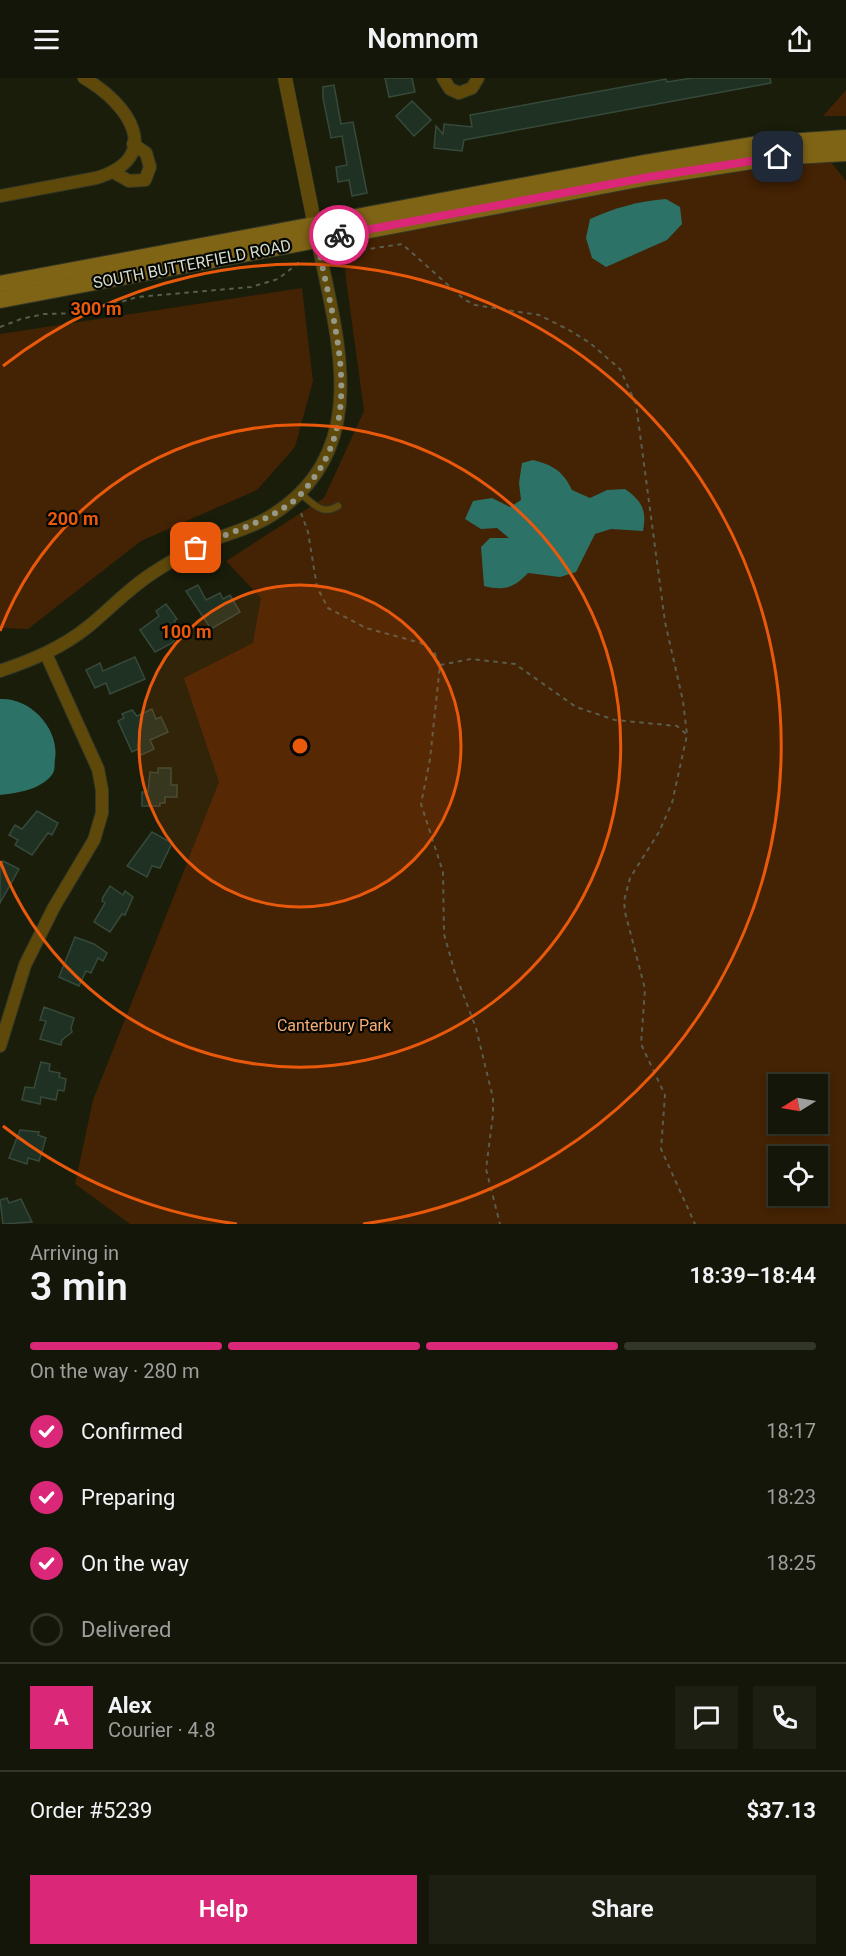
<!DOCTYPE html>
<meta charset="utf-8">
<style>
:root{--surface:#131608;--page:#1c1f12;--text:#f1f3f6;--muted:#9d9f9c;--line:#323529;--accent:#db2777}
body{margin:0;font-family:Roboto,sans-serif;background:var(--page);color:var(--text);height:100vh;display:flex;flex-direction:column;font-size:22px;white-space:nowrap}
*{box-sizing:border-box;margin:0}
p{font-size:20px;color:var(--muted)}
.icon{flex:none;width:33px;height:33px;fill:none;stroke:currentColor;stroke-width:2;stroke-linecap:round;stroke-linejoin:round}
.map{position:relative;height:1146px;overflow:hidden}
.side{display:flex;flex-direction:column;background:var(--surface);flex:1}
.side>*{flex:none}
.needle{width:39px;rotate:259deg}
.tools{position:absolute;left:768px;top:996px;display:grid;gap:12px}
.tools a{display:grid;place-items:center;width:60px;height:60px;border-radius:0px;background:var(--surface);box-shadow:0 3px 9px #0003,0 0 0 2px var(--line);font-size:30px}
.pin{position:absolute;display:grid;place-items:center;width:51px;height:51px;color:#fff;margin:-26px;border-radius:12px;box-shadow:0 3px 9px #0006}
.courier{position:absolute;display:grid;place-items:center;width:60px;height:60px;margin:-30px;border:4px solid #db2777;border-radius:50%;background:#fff;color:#222;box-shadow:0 2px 8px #0007}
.head em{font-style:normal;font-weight:600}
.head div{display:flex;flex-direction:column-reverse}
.head{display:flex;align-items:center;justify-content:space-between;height:102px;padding:0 30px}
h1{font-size:39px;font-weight:600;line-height:45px}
.bar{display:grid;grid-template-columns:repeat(4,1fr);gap:9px 6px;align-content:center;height:72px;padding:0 30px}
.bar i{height:8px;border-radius:4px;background:var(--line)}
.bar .on{background:var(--accent)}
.bar p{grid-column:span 4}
.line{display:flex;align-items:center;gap:15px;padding:0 30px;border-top:2px solid var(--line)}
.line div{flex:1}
.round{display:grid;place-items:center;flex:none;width:63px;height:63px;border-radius:0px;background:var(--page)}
ol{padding:0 30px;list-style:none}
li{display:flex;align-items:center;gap:18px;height:66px}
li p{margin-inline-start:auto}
li .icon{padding:6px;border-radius:50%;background:var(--accent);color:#fff;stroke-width:4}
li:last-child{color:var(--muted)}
li i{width:33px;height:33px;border:3px solid var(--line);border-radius:50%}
.action{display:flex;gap:12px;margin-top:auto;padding:12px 30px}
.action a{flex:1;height:69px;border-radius:0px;background:var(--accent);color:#fff;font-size:24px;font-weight:600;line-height:69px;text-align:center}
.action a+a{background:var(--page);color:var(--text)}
header{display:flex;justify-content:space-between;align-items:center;height:78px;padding:0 30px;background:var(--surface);font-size:27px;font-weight:600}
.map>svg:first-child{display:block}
</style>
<header><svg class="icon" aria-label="menu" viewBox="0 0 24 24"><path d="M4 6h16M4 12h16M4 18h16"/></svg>Nomnom<svg class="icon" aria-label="share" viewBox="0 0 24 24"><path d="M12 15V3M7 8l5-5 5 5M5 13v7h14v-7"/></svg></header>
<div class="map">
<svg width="846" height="1146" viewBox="0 0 846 1146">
<rect width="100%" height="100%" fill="#191d0a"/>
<!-- green -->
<g fill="#442204" fill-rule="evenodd">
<path d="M 846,12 L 846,38 L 823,38 Z"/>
<path d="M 820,70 L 846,103 L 846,1146 L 130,1146 L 75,1106 L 93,1022 L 219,704 L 184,600 L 253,565 L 261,520 L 226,483 L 324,420 L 364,333 L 341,164 ZM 778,1006 L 818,1006 L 818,1046 L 778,1046 ZM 778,1078 L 818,1078 L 818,1118 L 778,1118 Z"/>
<path d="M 302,210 L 313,303 L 295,369 L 257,412 L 141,463 L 28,551 L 0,550 L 0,256 Z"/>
</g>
<!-- water -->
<g fill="#2c7267">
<path d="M 666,121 L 680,129 L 682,146 L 667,162 L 606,189 L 592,180 L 586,160 L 590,141 C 615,130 638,123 666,121 Z"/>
<path d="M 533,382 C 553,387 563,393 572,412 L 590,420 L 607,412 L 625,411 C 642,423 647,432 643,453 L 611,451 L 595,456 L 576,494 L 560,499 L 528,495 C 514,510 504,513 484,508 L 481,469 L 490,460 L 509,460 L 497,450 L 481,451 L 465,441 L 473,423 L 492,420 L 510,429 L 521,422 L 519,405 L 522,385 Z"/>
<path d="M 0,621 C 31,619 60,652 55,681 C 54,688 56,692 51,698 C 39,712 17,715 0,717 Z"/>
</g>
<!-- building -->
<g fill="#1f3123" stroke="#37493a" stroke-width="1.5">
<path d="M 385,0 L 412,0 L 415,14 L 389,19 Z"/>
<path d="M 692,0 L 770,0 L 771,5 L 464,62 L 462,73 L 434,70 L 436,48 L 443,56 L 444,46 L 472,49 L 470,37 L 666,1 L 667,4 Z"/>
<path d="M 334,7 L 341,46 L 353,44 L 367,115 L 352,118 L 349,102 L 338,104 L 336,89 L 347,87 L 342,58 L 331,60 L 323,20 L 323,9 Z"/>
<path d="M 412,23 L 431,42 L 414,58 L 396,38 Z"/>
<path d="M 198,507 L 206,522 L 220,515 L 223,521 L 230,517 L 240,534 L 211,551 L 186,513 Z"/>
<path d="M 166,526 L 177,541 L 174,543 L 181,553 L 181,556 L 172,565 L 155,574 L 140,552 L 159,538 L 156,533 Z"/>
<path d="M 135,579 L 145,601 L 110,616 L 106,605 L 95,610 L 86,592 L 100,585 L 103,593 Z"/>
<path d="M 152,631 L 156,641 L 161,639 L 168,654 L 150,662 L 154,671 L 141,677 L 138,671 L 132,674 L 118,643 L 124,640 L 122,636 L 132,632 L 137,638 Z"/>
<path d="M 158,690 L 171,690 L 171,707 L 177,707 L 177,719 L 165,719 L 165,725 L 160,725 L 160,728 L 142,728 L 142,714 L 148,714 L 150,694 L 158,695 Z"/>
<path d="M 37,733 L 58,745 L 52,757 L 48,755 L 32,777 L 15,767 L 18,762 L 9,757 L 15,747 L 22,751 Z"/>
<path d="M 152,754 L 172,765 L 160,790 L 152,788 L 147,799 L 127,788 Z"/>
<path d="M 3,783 L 19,791 L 0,825 L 0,788 Z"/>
<path d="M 110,808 L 123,817 L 125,813 L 133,819 L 125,837 L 122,836 L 110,854 L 94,844 L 105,825 L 102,823 L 103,819 Z"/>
<path d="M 75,859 L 94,866 L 107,875 L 103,883 L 98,880 L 91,895 L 86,893 L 79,908 L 59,899 Z"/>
<path d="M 44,929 L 74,940 L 71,950 L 72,954 L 62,962 L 61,967 L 40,961 L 46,943 L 40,942 Z"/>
<path d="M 41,984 L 50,986 L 49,993 L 60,995 L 59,999 L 66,1001 L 64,1013 L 58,1012 L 56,1022 L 41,1019 L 40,1026 L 22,1022 L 25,1009 L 34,1010 Z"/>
<path d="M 20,1052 L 39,1054 L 38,1057 L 46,1060 L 39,1083 L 28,1080 L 27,1086 L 9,1080 Z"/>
<path d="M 7,1120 L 9,1125 L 21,1121 L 32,1144 L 3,1146 L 0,1122 Z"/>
</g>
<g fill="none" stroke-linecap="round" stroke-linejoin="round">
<defs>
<path id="service" d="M 301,416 C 314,426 322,438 338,428"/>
<g id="minor">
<path d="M 443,0 L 450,11 L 459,15 L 472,10 L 478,0"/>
<path d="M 113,94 L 129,103 L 145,102 L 150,89 L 146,75 L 133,66"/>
<path d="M 0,118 L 96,100 C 166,79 128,25 84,0"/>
<path d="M 0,593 C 32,582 62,570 89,548 C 112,529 132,507 159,491 C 175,481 192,470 210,463 C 230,455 251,450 269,439 C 377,373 336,257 316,156"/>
<path d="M 0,968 L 25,887 L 54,829 L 94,762 L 102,735 L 102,712 L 98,691 L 46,576"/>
</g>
<path id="tertiary" d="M 285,0 L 316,153"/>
<g id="secondary">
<path d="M 0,206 L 644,85 L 759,66 L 846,60"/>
<path d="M 0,222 L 649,99 L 778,79 L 846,75"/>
</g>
</defs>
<!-- service casing -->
<use href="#service" stroke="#343826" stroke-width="8"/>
<!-- minor casing -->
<use href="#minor" stroke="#343826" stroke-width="14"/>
<!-- tertiary casing -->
<use href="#tertiary" stroke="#343826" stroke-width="15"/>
<!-- secondary casing -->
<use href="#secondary" stroke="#343826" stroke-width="18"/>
<!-- path -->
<g stroke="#595d4c" stroke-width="2" stroke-dasharray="4.5 4.5" stroke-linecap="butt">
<path d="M 335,176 L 402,166 L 465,222 L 475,227 L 539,237 L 569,252 L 590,265 L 620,291 L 636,326 L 665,544 L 683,623 L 687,657 L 672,725 L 659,754 L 630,800 L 624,823 L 625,834 L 645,911 L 641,966 L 665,1017 L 661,1071 L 695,1146"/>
<path d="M 0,249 L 21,241 L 44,236 L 86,235 L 137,219 L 251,209 L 278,201 L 302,182"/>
<path d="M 301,435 L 308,454 L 317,509 L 328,530 L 366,550 L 421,565 L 434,574 L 440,587 L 430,681 L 421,726 L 443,794 L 444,856 L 455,895 L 476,950 L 493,1020 L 493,1037 L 486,1091 L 500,1146"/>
<path d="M 440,587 L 471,581 L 515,586 L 576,629 L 615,642 L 677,648 L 686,656"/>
</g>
<!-- service -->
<use href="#service" stroke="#5f490a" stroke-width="6"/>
<!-- minor -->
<use href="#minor" stroke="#5f490a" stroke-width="12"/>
<!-- tertiary -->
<use href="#tertiary" stroke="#5f490a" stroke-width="14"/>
<!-- secondary -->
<use href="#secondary" stroke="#806416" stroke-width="16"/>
</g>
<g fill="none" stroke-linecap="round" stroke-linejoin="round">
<!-- done -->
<path stroke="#95998a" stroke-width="6" stroke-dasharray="0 10.8" d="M 196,470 C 228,454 262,446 291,425 C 302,417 310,405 318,394 C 364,324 330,236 317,161 L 339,157"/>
<!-- route -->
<path stroke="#db2777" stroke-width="8" d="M 339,157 L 649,99 L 778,79"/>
</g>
<!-- distance rings -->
<circle cx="300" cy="668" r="161" fill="#e8590c" fill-opacity=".12"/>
<g fill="none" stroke="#e8590c" stroke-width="3">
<circle cx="300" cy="668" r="161"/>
<path d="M0 553A321 321 0 1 1 0 783"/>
<path d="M237 1146A482 482 0 0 1 3 1048M3 288A482 482 0 1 1 363 1146"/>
</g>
<g text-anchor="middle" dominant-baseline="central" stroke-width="4.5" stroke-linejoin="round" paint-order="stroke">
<!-- street labels -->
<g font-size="16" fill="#d8dccf" stroke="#050702">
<text transform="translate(192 186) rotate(-11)">SOUTH BUTTERFIELD ROAD</text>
</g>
<!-- park labels -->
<g font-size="16" fill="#fcac73" stroke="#050702">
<text x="334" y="947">Canterbury Park</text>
</g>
</g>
<circle cx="300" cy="668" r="9" fill="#e8590c" stroke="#050702" stroke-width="3"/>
<g font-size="18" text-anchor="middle" font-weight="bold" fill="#e8590c" stroke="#050702" stroke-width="4.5" stroke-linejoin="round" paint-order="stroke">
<text x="96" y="237">300 m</text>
<text x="73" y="447">200 m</text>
<text x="186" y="560">100 m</text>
</g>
</svg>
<div class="tools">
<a><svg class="needle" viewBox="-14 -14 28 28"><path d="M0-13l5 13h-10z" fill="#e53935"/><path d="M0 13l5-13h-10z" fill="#9d9f9c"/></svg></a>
<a><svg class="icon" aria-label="locate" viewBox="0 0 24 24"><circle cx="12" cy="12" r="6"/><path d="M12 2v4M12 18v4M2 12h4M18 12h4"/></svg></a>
</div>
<div class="pin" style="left:196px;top:470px;background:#ea580c"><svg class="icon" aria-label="bag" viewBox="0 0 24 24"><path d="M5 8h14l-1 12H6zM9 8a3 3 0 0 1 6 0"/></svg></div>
<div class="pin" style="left:778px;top:79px;background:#1f2937"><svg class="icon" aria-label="home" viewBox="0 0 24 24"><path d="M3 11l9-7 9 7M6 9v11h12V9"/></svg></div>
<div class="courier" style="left:339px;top:157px"><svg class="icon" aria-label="bike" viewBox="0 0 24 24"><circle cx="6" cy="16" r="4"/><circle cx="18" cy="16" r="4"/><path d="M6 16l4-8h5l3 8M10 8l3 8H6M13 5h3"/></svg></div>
</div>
<section class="side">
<div class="head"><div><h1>3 min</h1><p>Arriving in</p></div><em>18:39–18:44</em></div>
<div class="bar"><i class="on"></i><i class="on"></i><i class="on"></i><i></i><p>On the way · 280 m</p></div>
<ol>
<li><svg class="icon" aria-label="check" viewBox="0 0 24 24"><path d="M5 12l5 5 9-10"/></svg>Confirmed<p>18:17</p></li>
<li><svg class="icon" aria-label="check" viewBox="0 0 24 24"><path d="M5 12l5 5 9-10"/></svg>Preparing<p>18:23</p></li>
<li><svg class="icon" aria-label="check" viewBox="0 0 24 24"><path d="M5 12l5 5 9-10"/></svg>On the way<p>18:25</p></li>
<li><i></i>Delivered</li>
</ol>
<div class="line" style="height:108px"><b class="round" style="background:var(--accent);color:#fff">A</b><div><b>Alex</b><p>Courier · 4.8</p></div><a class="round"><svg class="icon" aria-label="chat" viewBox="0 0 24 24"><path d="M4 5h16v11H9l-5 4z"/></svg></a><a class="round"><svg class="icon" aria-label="phone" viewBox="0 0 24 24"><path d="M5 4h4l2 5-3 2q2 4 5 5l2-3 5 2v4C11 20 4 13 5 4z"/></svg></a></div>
<div class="line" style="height:78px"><div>Order #5239</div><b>$37.13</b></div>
<div class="action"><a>Help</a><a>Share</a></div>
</section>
